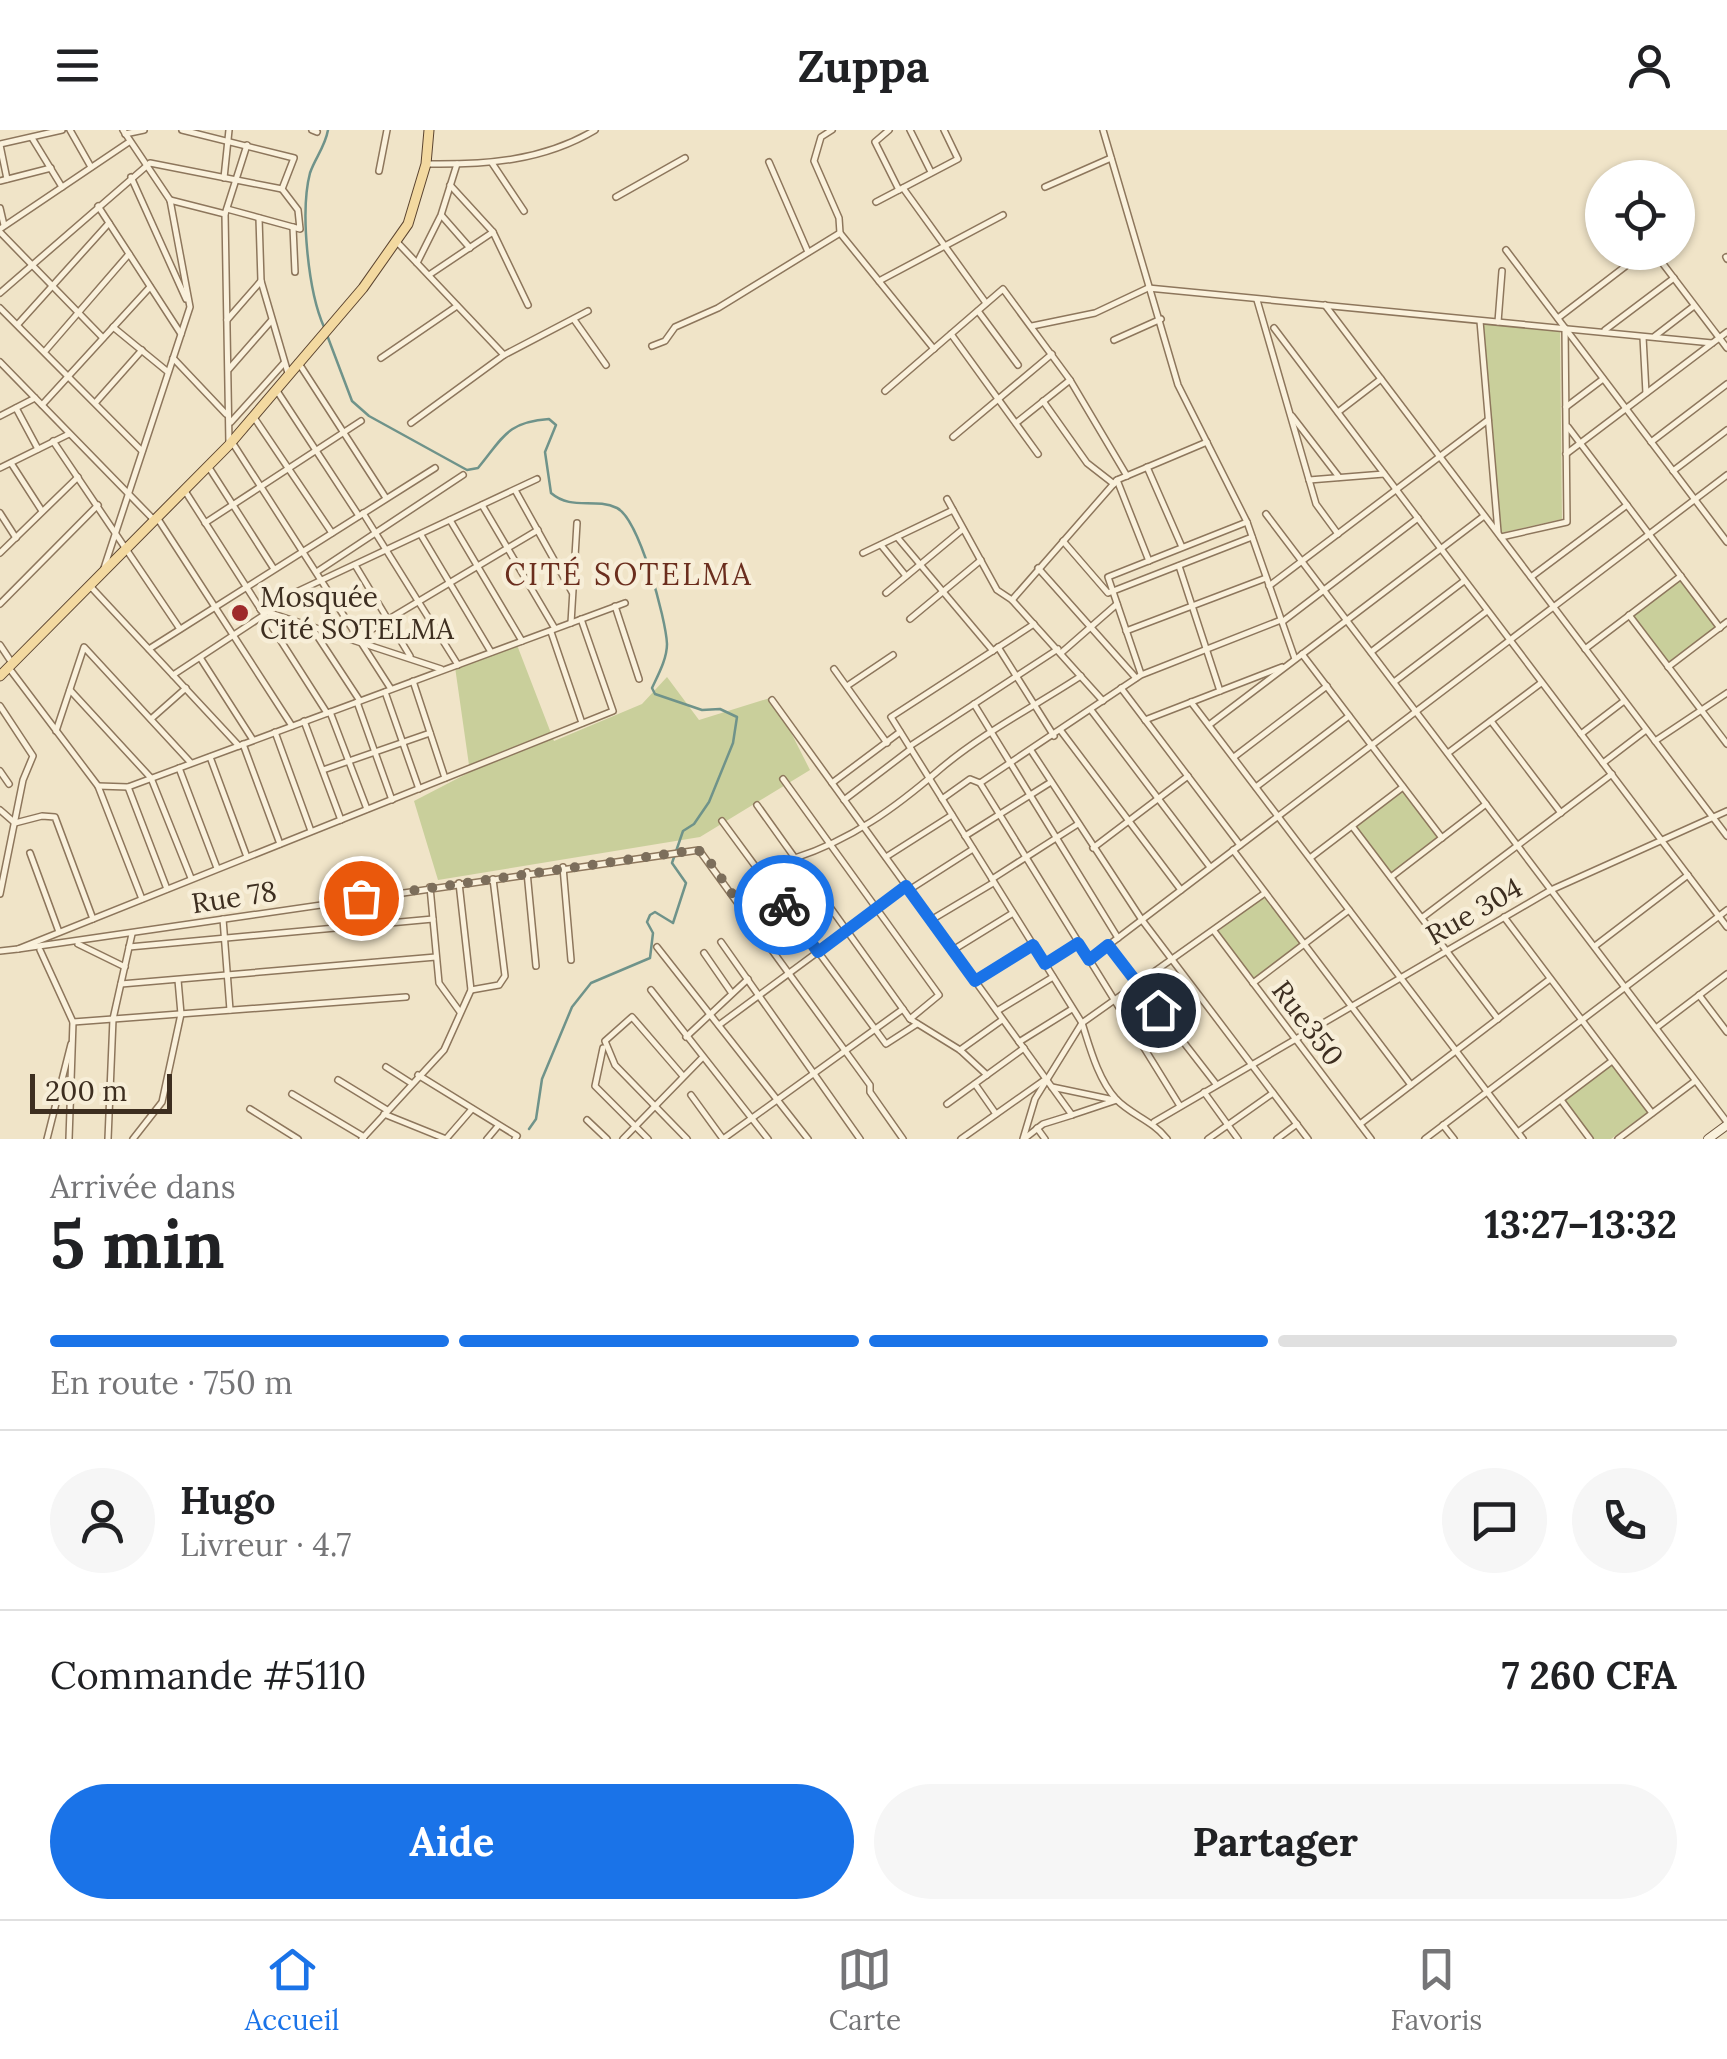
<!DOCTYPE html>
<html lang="fr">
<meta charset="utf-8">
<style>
:root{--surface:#fff;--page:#f6f6f6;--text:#202124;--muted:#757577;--line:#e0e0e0;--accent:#1a73e8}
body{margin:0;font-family:Lora,serif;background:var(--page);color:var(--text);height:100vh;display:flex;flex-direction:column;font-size:38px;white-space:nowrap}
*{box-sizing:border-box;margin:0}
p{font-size:32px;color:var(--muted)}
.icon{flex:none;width:55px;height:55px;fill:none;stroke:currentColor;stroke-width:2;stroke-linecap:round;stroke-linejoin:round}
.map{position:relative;height:1009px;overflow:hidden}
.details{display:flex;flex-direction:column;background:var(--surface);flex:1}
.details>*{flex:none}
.buttons{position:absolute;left:1585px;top:30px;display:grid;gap:20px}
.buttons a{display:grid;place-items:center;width:110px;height:110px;border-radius:50%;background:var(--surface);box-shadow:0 2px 8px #0004;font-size:50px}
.scale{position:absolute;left:30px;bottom:25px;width:142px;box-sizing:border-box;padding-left:10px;border:5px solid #3d2e20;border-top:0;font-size:28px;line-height:35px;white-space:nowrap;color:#3d2e20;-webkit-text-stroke:8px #f7eed8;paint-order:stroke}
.pin{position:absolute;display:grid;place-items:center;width:85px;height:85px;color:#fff;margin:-42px;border:5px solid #fff;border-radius:50%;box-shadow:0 2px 10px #0007}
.courier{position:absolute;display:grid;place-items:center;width:100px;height:100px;margin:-50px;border:8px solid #1a73e8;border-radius:50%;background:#fff;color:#222;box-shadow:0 2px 12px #0007}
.headline em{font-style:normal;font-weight:700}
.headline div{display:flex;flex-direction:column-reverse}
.headline{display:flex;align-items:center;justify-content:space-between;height:170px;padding:0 50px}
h1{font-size:65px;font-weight:700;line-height:75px}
.bar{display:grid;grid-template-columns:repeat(4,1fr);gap:15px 10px;align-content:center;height:120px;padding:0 50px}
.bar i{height:12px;border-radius:8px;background:var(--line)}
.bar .current{background:var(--accent)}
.bar p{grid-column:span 4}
.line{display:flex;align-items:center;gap:25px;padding:0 50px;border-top:2px solid var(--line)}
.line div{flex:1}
.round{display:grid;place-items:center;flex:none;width:105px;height:105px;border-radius:52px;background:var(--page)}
.cta{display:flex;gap:20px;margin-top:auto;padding:20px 50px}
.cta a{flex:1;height:115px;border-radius:60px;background:var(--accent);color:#fff;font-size:40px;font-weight:700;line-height:115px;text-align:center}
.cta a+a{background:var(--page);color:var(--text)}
header{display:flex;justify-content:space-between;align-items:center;height:130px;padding:0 50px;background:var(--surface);font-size:45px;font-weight:700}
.menu{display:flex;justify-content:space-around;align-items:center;height:140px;border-top:2px solid var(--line);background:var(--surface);font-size:28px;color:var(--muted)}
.menu a{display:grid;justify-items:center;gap:5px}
.menu .current{color:var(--accent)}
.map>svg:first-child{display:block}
</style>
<header><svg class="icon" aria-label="menu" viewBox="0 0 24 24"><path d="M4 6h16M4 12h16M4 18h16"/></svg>Zuppa<svg class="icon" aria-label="person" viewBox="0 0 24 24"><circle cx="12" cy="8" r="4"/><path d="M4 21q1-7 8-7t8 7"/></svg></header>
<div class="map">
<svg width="1727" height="1009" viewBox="0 0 1727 1009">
<rect width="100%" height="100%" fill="#f0e4c8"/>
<!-- green -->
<g fill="#c9cf9b">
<path d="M 1482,192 L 1560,199 L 1562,389 L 1501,403 Z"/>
<path d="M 1680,450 L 1716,497 L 1667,533 L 1632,486 Z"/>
<path d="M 517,515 L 554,611 L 642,574 L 667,547 L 699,590 L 773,567 L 810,640 L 700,707 L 438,750 L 414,671 L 470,642 L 455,537 Z"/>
<path d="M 1403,660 L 1438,708 L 1390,744 L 1354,696 Z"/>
<path d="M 1265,765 L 1301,812 L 1253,849 L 1217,802 Z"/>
<path d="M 1613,934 L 1648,982 L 1611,1009 L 1593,1009 L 1564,970 Z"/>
</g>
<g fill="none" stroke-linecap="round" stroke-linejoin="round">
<!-- stream -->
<g stroke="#6f938a" stroke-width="2.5">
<path d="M 324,197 C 308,161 300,81 310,43 C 315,28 325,17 328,0"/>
<path d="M 327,205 L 352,271 L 369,286 L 467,340 L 478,338 C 503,308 506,292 549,289 L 556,295 L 545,322 L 551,363 C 572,381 594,367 617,378 C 639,389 666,489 667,514 C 667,529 658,545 652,558 L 655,564 L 702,580 L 720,579 L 737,587 L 733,613 L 709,672 L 694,694 L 683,701 L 672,733 L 686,753 L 673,793 L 655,782 L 650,785 L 647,792 L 653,803 L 650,828 L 591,853 L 572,877 L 542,949 L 536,989 L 529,999"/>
</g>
<defs>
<g id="street">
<path d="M 70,0 L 91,37"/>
<path d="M 182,0 L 294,28 L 282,59 L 298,80 L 300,99 L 227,79"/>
<path d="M 312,0 L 317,2"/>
<path d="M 832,0 L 821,7 L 814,31 L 839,88 L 840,103 L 934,219"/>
<path d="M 889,0 L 875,12 L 899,60"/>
<path d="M 910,0 L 931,42"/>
<path d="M 1103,0 L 1178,255 L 1247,392 L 1295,529"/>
<path d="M 125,4 L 144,0"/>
<path d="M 32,8 L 62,57"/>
<path d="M 0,14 L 62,0"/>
<path d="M 0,15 L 7,49"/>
<path d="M 769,32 L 808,122"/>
<path d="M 492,33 L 524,81"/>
<path d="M 426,34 C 486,35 543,31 595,0"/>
<path d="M 379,41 L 387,0"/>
<path d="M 131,47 L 186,169"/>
<path d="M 224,48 L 229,0"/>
<path d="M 0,51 L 51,38"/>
<path d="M 450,55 L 493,102 L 528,175"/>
<path d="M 1045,57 L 1111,28"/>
<path d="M 903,58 L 986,173"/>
<path d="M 616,67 L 685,28"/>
<path d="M 170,70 L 225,84"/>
<path d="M 876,72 L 958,29 L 944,0"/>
<path d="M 98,76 L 181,204"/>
<path d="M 0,78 L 4,95"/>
<path d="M 442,86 L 470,118"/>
<path d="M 259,88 L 261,151 L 288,243"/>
<path d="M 293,97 L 295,142"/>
<path d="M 0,99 L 129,12"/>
<path d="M 0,102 L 103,208"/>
<path d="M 397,112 L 504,225 L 588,181"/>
<path d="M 1506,120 L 1727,412"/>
<path d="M 1654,122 L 1727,218"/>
<path d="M 1726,127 L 1727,129"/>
<path d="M 417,133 L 441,85 L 457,34"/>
<path d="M 429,145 L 493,102"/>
<path d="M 879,151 L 1003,85"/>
<path d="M 0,163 L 150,33 L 282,59"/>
<path d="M 1257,170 L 1316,374 L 1338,404"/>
<path d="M 1325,175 L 1727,706"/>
<path d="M 0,178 L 142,321"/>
<path d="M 978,181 L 1018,235"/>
<path d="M 1558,188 L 1644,122"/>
<path d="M 227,190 L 261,151"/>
<path d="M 575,191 L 606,235"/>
<path d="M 1480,191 L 1498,402"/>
<path d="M 1498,192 L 1502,141"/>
<path d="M 19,193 L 109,93"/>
<path d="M 1032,196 L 1095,183 L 1148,158 L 1712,213"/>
<path d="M 113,197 L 168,242"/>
<path d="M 1274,198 L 1727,797"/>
<path d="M 1605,200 L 1674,148"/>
<path d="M 951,204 L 1038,324"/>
<path d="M 1655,206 L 1694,176"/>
<path d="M 1643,207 L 1646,263"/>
<path d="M 1114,210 L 1161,189"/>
<path d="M 652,216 L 665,211 L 675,197 L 718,178 L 840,103"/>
<path d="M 46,220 L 129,124"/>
<path d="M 173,228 L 226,284"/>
<path d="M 381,228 L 457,176"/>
<path d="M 0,232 L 155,391"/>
<path d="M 298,232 L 386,368"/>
<path d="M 229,239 L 271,191"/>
<path d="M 277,261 L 359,386"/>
<path d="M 885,261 L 1003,159 L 1070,250 L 1127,346"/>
<path d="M 1043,271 L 1087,333 L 1114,354"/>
<path d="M 96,272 L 142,220"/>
<path d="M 42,275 L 150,157"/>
<path d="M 1566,277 L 1603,249"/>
<path d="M 16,278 L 38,319"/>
<path d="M 1338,282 L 1381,249"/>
<path d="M 0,286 L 35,268"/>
<path d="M 253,286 L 332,403"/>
<path d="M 1292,286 L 1339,347"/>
<path d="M 231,292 L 284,233"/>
<path d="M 411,293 L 504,225"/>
<path d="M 1016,293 L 1070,250"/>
<path d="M 1568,297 L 1720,498"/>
<path d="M 953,307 L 1052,224"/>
<path d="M 53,311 L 180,499"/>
<path d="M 232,312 L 391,559"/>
<path d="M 1651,312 L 1727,254"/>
<path d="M 229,314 L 225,84 L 247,15"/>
<path d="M 1566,324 L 1727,202"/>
<path d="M 11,333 L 42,381"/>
<path d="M 208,336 L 274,439"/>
<path d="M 1147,337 L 1182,417"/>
<path d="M 0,338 L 69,304"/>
<path d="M 1673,341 L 1727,300"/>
<path d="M 1117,350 L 1149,431"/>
<path d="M 1309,350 L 1384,344"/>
<path d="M 515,360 L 572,462"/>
<path d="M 185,361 L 327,583"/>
<path d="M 947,369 L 997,460 L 1012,470 L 1103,571"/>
<path d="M 482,375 L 554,497"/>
<path d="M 0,383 L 16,408"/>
<path d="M 363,383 L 458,535"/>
<path d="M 1266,384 L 1727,992"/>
<path d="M 158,389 L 292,596"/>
<path d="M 450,390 L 522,511"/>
<path d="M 205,393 L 361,291"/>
<path d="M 421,405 L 491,522"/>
<path d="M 897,407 L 993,521"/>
<path d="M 1501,407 L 1567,392 L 1565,198"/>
<path d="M 1063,411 L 1108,463 L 1252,407"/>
<path d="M 881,415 L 906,446"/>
<path d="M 0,423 L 78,347"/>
<path d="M 863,423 L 953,380"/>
<path d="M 355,435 L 410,526"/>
<path d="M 1179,436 L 1220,561"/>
<path d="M 104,438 L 190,177 L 170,70 L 123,0"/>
<path d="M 1038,438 L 1136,548"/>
<path d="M 318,441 L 463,345"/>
<path d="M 1531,447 L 1627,375"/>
<path d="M 1269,456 L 1488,290"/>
<path d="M 91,457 L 239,616"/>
<path d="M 886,463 L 963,399"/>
<path d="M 1012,470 L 1117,350 L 1207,312"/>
<path d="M 0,474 L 98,375"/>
<path d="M 615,476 L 639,549"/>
<path d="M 260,479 L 537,349"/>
<path d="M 261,480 L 441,539"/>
<path d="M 1629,485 L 1727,614"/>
<path d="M 910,489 L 981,430"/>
<path d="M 1282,492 L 1418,388"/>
<path d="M 571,493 L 577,393"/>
<path d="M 1034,494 L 891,587 L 1082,893 C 1090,918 1098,949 1116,969 C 1131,985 1152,990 1167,1009"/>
<path d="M 312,498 L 360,571"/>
<path d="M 1126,501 L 1266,448"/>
<path d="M 551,502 L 582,593"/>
<path d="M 359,507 L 538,400"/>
<path d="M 0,515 L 12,533"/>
<path d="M 998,517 L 1054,606"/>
<path d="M 149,519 L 435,338"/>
<path d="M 1585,519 L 1681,446"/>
<path d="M 1371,522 L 1464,451"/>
<path d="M 1061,523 L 1117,474"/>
<path d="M 1302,524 L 1442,708"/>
<path d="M 201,529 L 253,610"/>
<path d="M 1668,537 L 1727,492"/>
<path d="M 9,538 L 98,656 L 142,769"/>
<path d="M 834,539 L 887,613"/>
<path d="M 1141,544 L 1108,447 L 1247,392"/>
<path d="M 173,545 L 264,485"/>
<path d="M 413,551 L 445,648"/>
<path d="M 1394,552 L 1487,481"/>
<path d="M 847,556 L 893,525"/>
<path d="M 1121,558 L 1240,715"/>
<path d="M 70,560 L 151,648 L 191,748"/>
<path d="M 385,562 L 419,659"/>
<path d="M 772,570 L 1072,985 L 1117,970"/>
<path d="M 357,572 L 392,670"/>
<path d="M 1191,572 L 1523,1009"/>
<path d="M 974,574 L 1118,808"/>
<path d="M 0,576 L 33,626 L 23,650 L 0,764"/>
<path d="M 1091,580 L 1210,737"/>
<path d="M 330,582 L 367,679"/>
<path d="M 151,589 L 186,558"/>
<path d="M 1145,590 L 1282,537"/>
<path d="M 304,591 L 341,690"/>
<path d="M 1491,591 L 1561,683"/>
<path d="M 1209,595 L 1484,386"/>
<path d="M 56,601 L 84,517 L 191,633"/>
<path d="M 1061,601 L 1181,760"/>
<path d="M 275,602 L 311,701"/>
<path d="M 1581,604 L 1624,571"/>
<path d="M 1655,611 L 1727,563"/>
<path d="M 243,614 L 280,714"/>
<path d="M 910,616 L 1058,519"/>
<path d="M 1032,622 L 1142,790 L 1308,1009"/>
<path d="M 1448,623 L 1541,553"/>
<path d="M 210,627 L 247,727"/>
<path d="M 1234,627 L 1327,556"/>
<path d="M 1603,633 L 1646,600"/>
<path d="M 179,638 L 217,738"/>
<path d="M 323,640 L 430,603"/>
<path d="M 0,641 L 9,654"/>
<path d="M 783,649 L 939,865 L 910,889"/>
<path d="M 832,653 L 900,602"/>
<path d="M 980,653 L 1180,976"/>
<path d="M 98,656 L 128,657 L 625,473"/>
<path d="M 128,657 L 167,759"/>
<path d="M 1256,657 L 1349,586"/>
<path d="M 942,669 L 970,649 L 980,653 L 1141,545 L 1281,490"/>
<path d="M 844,670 L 911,619"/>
<path d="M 757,675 L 910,889 L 960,920 L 987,945"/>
<path d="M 0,680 L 15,693 L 42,686 L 55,687 L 93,789"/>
<path d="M 722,691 L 886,914 L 917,894"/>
<path d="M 1352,696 L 1498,889"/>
<path d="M 965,706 L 1051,652"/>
<path d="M 1093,718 L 1188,646"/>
<path d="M 1233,720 L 1411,955"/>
<path d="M 30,723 L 59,802"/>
<path d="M 886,727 L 952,685"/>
<path d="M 795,728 C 851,710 895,678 939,640 C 981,604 1035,576 1081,546"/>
<path d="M 1310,728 L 1403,657"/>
<path d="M 563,737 L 571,830"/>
<path d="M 527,742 L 536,836"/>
<path d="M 1391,747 L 1486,674"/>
<path d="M 992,749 L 1078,694"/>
<path d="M 430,757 L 439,853 L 460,882"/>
<path d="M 909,760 L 973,719"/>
<path d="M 1423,787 L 1612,644"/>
<path d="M 1504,787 L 1652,983"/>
<path d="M 223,789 L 230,880"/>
<path d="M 749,789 L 808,747"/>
<path d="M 931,790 L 993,753"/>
<path d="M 1214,801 L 1371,1009"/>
<path d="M 721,812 L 860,1009"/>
<path d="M 78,814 L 125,837"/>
<path d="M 1108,815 L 1216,954"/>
<path d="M 1595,816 L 1688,745"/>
<path d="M 129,817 L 433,789"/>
<path d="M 657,817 L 808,1009"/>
<path d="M 18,819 L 699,720 L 870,955 L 870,962 L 903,1009"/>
<path d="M 40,820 L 73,892 L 69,1009"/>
<path d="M 953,820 L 1013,783"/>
<path d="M 0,821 L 18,819 L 613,581 L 581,489"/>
<path d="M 704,823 L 731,862"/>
<path d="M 1089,830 L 1727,345"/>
<path d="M 1045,834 L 1079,813"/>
<path d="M 976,850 L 1033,815"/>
<path d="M 1253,853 L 1349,780"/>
<path d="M 121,854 L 436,827"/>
<path d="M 471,860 L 499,855 L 505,846 L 493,749"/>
<path d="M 651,860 L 768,1009"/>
<path d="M 1699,865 L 1727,902"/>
<path d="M 997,881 L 1053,847"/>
<path d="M 73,892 L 406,867"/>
<path d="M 719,895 L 907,756"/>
<path d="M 1656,898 L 1727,844"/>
<path d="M 686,907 L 748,849"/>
<path d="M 1019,912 L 1072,879"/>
<path d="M 603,918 L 595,956 L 648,1009"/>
<path d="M 960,920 L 1002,890"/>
<path d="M 386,937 L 411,953"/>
<path d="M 418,945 L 517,1006 L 515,1009"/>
<path d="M 683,946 L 632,887 L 605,911 L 615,935 L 687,1009"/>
<path d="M 338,950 L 387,980"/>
<path d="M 975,954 L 996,984"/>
<path d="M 1052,957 L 1114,970"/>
<path d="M 1204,962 L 1238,1009"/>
<path d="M 292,964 L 364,1007"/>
<path d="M 691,965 L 723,1009"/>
<path d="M 1561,970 L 1590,1009"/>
<path d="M 947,974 L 1024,918"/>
<path d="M 250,979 L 298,1009"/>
<path d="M 384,984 L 446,1009"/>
<path d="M 587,990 L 607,1009"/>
<path d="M 1154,992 L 1551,760 L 1727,681"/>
<path d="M 1360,994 L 1550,849"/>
<path d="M 1443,995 L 1454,1009"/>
<path d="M 1037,998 L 1045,1009"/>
<path d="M 1518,1002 L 1612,931"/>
<path d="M 47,1009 L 71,914"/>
<path d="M 108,1009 L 113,889 L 132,804"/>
<path d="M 133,1009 L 162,972 L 181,884 L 178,850"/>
<path d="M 362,1009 L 444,920 L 471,860 L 459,753"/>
<path d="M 446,1009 L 472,979"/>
<path d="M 487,1009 L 498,996"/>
<path d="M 623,1009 L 701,929"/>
<path d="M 723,1009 L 903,879"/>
<path d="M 961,1009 L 1043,951"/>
<path d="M 1023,1009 L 1035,969 L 1082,893 L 1265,763"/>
<path d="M 1024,1009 L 1043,994 L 1072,985"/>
<path d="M 1208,1009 L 1273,963"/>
<path d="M 1277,1009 L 1297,994"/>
<path d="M 1425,1009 L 1727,780"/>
<path d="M 1618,1009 L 1695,951"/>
</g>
<path id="secondary" d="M 1708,1009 L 1727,995"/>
<path id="primary" d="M 0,546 L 229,315 L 363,158 L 408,94 L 426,34 L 429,0"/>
</defs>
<!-- street casing -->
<use href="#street" stroke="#8d765c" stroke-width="8"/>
<!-- secondary casing -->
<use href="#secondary" stroke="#6f573f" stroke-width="10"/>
<!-- primary casing -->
<use href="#primary" stroke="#5b4430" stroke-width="11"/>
<!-- street -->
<use href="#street" stroke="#faf1dc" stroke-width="5"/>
<!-- secondary -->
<use href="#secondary" stroke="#faf1dc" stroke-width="8"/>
<!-- primary -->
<use href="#primary" stroke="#f3d9a0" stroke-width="9"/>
</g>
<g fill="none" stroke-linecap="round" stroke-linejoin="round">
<!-- done -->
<path stroke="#7c6e5b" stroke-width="10" stroke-dasharray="0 18" d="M 361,768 L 695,720 L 703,722 L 750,789 L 778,768 L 784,775"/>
<!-- route -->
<path stroke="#1a73e8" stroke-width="12" d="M 784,775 L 818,822 L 906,756 L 975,851 L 1033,815 L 1045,834 L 1078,813 L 1089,830 L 1108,815 L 1158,880"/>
</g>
<!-- markers -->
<circle fill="#9e2a2b" stroke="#f7eed8" stroke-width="4" cx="240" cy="483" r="10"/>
<g text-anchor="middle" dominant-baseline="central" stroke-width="9" stroke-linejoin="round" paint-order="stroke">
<!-- poi labels -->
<g font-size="28" fill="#3d2e20" stroke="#f7eed8" text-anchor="start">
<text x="260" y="467">Mosquée<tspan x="260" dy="32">Cité SOTELMA</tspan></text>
</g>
<!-- street labels -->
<g font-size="28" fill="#3d2e20" stroke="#f7eed8">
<text transform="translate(234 767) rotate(-9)">Rue 78</text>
<text transform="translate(1474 781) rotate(-30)">Rue 304</text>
<text transform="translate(1308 893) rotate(53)">Rue350</text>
</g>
<!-- neighbourhood labels -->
<g font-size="30" letter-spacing="2.5" fill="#6b2e1e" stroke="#f7eed8">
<text x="629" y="444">CITÉ SOTELMA</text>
</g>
</g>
</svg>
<div class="buttons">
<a><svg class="icon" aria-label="locate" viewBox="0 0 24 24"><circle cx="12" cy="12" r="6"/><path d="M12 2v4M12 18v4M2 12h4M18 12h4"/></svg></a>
</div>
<div class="scale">200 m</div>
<div class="pin" style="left:361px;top:768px;background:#ea580c"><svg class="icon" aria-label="bag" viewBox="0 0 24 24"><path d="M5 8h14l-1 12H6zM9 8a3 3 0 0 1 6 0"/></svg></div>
<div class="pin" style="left:1158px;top:880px;background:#1f2937"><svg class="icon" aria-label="home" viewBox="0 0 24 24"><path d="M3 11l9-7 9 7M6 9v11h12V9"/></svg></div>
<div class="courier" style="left:784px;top:775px"><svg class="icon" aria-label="bike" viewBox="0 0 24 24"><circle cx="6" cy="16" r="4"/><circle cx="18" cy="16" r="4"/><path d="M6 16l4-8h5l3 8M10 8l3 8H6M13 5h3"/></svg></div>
</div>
<section class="details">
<div class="headline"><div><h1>5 min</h1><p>Arrivée dans</p></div><em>13:27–13:32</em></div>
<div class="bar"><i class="current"></i><i class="current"></i><i class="current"></i><i></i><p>En route · 750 m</p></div>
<div class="line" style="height:180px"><a class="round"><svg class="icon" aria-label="person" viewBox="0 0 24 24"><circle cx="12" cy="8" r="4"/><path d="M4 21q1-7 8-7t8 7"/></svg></a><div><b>Hugo</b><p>Livreur · 4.7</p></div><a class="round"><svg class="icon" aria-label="chat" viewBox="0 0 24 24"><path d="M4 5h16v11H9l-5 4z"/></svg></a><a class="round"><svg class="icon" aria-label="phone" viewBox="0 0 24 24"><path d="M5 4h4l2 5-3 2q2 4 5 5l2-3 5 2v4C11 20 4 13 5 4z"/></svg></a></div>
<div class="line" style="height:130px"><div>Commande #5110</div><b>7 260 CFA</b></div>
<div class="cta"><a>Aide</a><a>Partager</a></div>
</section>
<nav class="menu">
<a class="current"><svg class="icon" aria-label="home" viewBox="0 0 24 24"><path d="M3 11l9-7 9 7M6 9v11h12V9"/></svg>Accueil</a>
<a><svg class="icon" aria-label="map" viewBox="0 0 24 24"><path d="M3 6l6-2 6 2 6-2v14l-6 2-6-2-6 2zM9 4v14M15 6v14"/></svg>Carte</a>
<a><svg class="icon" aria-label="saved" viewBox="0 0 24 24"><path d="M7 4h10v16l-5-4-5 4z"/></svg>Favoris</a>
</nav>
